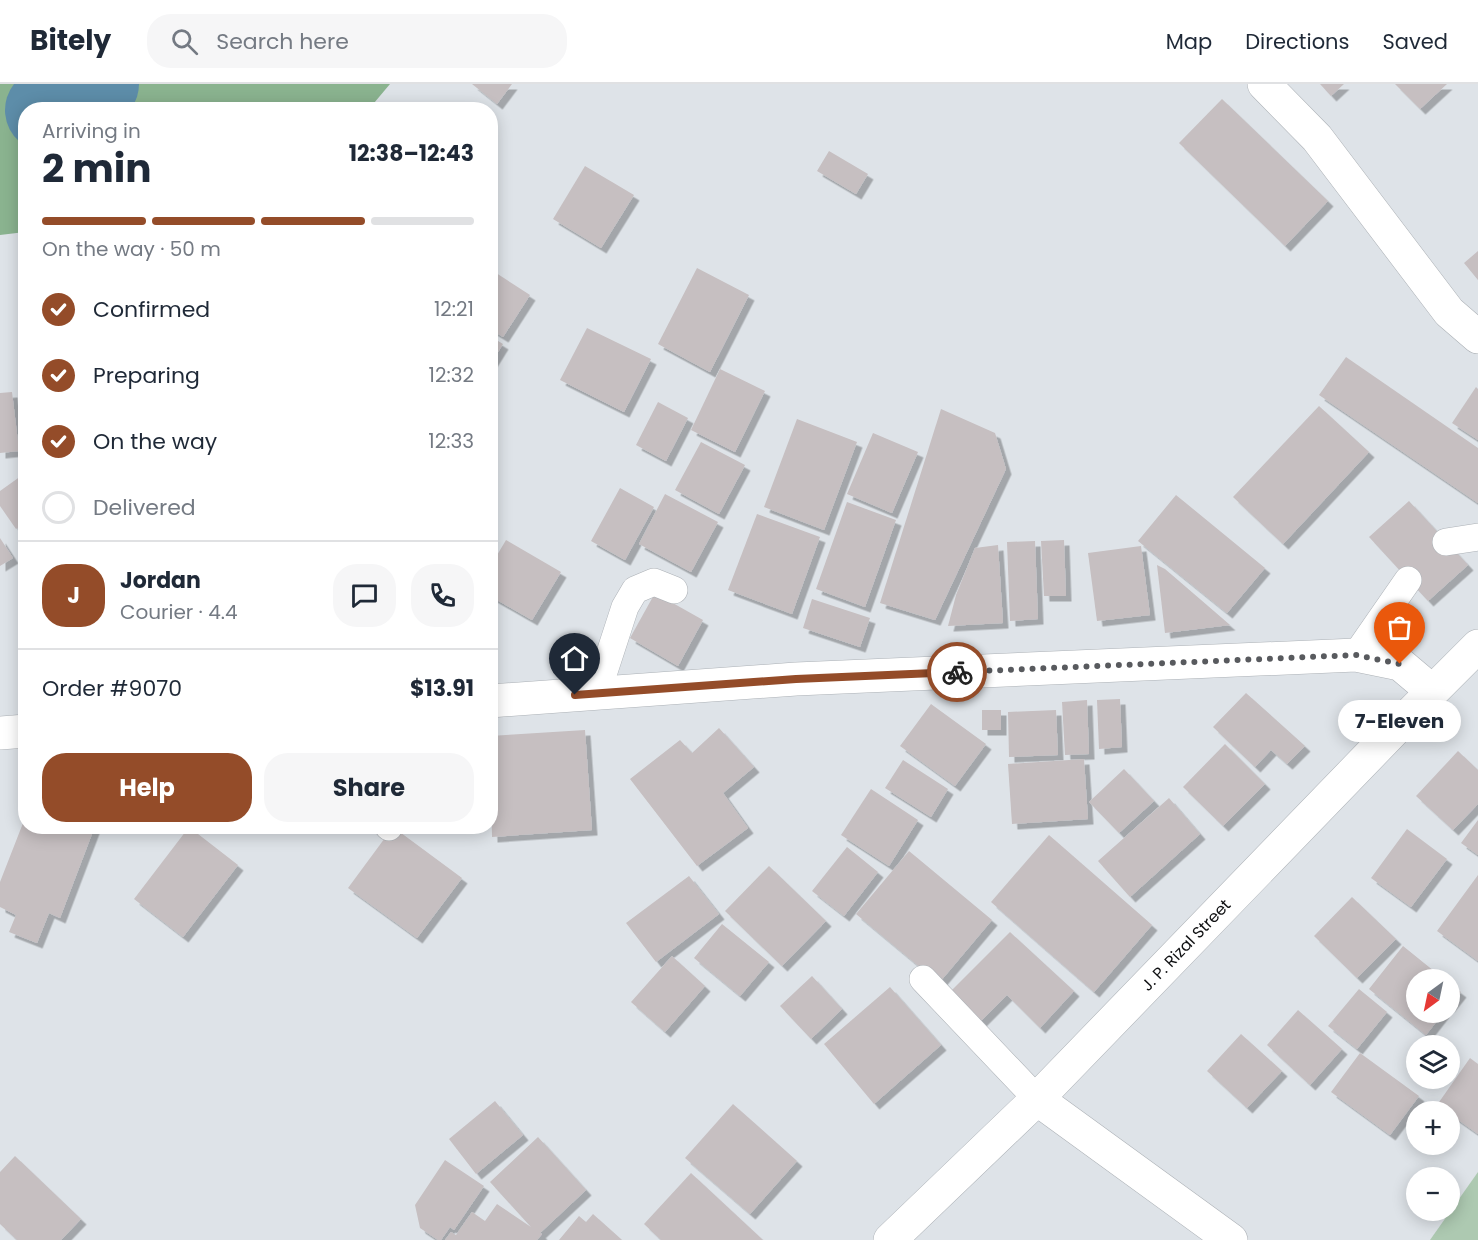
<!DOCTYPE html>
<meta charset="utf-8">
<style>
:root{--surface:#fff;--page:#f6f6f7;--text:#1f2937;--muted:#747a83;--line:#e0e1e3;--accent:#944c29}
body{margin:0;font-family:Poppins,sans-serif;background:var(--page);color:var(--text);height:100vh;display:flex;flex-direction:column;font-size:22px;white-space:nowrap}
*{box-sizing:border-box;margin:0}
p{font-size:20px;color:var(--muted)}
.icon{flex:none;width:33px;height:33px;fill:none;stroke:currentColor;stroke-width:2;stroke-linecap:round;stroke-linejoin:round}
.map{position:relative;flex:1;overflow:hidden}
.drawer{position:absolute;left:18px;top:18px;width:480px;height:732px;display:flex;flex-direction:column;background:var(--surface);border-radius:24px;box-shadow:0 3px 15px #0003}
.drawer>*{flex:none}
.needle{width:39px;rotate:213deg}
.tools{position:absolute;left:1406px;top:885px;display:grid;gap:12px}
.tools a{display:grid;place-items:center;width:54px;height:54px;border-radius:50%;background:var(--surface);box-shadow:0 3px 15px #0003;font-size:30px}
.pin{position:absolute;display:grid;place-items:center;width:51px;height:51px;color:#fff;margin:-62px -26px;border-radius:50% 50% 50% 0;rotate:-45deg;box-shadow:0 0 6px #0007}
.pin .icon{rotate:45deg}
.courier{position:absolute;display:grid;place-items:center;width:60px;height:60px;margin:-30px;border:4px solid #944c29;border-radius:50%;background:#fff;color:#222;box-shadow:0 2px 8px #0007}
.bubble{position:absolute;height:42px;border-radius:21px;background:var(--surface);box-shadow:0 3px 15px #0003;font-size:20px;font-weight:700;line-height:42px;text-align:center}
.overview em{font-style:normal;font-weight:700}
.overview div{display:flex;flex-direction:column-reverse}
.overview{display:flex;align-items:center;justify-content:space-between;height:102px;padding:0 24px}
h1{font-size:39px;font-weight:700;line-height:45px}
.bar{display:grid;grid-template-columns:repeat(4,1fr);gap:9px 6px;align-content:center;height:72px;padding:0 24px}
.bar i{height:8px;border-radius:4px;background:var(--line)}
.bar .active{background:var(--accent)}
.bar p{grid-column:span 4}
.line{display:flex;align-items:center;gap:15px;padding:0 24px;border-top:2px solid var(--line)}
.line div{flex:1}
.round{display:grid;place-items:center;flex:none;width:63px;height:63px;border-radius:24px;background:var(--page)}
ol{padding:0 24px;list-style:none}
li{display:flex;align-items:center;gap:18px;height:66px}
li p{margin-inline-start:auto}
li .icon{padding:6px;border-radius:50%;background:var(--accent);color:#fff;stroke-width:4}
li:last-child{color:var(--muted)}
li i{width:33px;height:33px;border:3px solid var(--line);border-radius:50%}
.cta{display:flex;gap:12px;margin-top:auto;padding:12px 24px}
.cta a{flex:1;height:69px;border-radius:24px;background:var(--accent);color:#fff;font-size:24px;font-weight:700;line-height:69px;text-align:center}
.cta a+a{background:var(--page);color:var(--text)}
header{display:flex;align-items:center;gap:36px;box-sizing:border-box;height:84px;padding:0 30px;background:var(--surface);border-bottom:2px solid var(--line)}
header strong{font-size:28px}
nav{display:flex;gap:33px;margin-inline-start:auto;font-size:21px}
.search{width:420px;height:54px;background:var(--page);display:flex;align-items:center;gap:15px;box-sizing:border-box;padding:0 21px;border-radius:24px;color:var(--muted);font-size:22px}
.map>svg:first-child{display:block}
</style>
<header>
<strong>Bitely</strong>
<div class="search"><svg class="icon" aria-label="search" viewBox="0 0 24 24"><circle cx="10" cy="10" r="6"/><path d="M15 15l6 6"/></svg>Search here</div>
<nav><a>Map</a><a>Directions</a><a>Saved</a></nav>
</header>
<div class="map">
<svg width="1478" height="1156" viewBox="0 0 1478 1156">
<defs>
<filter id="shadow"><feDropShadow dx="5.5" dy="5.5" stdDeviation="0" flood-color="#0004"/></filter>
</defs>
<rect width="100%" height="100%" fill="#dee3e8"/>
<!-- green -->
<path fill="#adc9b1" d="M 1478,1088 L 1478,1156 L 1430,1156 Z"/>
<!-- forest -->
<path fill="#8ab38f" d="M 0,0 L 390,0 L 369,25 L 26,26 L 25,148 L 0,151 Z"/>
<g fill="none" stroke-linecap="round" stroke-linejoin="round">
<!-- river -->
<path stroke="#5d8da9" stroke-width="84" d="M 47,26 L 97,0"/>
</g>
<!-- building -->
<g fill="#c6bfc1" filter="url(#shadow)">
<path d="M 472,0 L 512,0 L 497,20 Z"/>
<path d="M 1320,0 L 1344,0 L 1331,12 Z"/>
<path d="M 1395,0 L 1447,0 L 1420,25 Z"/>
<path d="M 1222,15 L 1328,117 L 1285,162 L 1179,59 Z"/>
<path d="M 829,67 L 868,90 L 856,110 L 817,87 Z"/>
<path d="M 585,82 L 634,111 L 601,164 L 553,135 Z"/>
<path d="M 1478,167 L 1478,196 L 1464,179 Z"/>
<path d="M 697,184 L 749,211 L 710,288 L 658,260 Z"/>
<path d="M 490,185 L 530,211 L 503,253 L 490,245 Z"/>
<path d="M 587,244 L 651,275 L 624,328 L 560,296 Z"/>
<path d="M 490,252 L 503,260 L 490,281 Z"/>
<path d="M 1346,273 L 1478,364 L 1478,419 L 1319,311 Z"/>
<path d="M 720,285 L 765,307 L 735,368 L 691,346 Z"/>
<path d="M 1476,303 L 1478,305 L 1478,356 L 1452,339 Z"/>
<path d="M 12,308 L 19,367 L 0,369 L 0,309 Z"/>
<path d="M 658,318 L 688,334 L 666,377 L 636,361 Z"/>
<path d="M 1319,322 L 1369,368 L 1283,460 L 1233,413 Z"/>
<path d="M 941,325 L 995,349 L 1006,385 L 935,536 L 880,519 Z"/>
<path d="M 797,335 L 857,358 L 824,446 L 764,423 Z"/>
<path d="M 873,349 L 918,368 L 892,429 L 847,410 Z"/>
<path d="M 701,358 L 745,381 L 719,430 L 675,406 Z"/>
<path d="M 21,392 L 26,398 L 26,438 L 16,445 L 0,422 L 0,407 Z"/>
<path d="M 620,404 L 654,423 L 625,476 L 591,457 Z"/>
<path d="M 665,410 L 718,438 L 691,488 L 639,460 Z"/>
<path d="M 1176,411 L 1265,484 L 1227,529 L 1138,457 Z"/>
<path d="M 1409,417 L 1468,481 L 1428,517 L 1369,453 Z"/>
<path d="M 847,418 L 896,436 L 865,523 L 816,505 Z"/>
<path d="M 757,430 L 820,453 L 792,530 L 728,506 Z"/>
<path d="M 0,454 L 13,474 L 0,482 Z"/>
<path d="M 506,456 L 561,488 L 532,536 L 490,512 L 490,483 Z"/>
<path d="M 1064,456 L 1066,512 L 1044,512 L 1041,457 Z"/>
<path d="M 1035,457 L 1038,535 L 1010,537 L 1007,458 Z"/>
<path d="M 998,461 L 1003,539 L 948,542 L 956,511 L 975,464 Z"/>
<path d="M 1141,462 L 1150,531 L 1097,537 L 1088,469 Z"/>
<path d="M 1157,481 L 1165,485 L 1230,541 L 1165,549 Z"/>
<path d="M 655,509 L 703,536 L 678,582 L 630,554 Z"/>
<path d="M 812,515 L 870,534 L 860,563 L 803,544 Z"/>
<path d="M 1246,609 L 1305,662 L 1287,680 L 1271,666 L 1255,683 L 1213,643 Z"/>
<path d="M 1120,615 L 1122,663 L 1099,665 L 1097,616 Z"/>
<path d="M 1087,616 L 1089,670 L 1065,671 L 1062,618 Z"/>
<path d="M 931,620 L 986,660 L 955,702 L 900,662 Z"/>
<rect x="982" y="626" width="19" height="20"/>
<path d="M 1056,626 L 1058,671 L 1009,673 L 1008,628 Z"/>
<path d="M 719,644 L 754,683 L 723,709 L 748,744 L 697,782 L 630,695 L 680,656 L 692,669 Z"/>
<path d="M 585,646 L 592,746 L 492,753 L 490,652 Z"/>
<path d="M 1225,660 L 1265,700 L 1223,742 L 1183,703 Z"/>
<path d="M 1458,667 L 1478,686 L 1478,720 L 1453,746 L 1416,712 Z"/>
<path d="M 1084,675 L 1088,735 L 1012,740 L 1008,680 Z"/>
<path d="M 903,676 L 948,705 L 931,733 L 885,704 Z"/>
<path d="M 1124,685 L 1154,717 L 1119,749 L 1089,718 Z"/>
<path d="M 871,705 L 918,736 L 889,782 L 841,751 Z"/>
<path d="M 1169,714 L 1200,750 L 1130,813 L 1098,777 Z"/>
<path d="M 25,734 L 26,742 L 95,742 L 60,834 L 49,829 L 37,859 L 9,848 L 16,831 L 0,823 L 0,798 Z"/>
<path d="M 1478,736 L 1478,771 L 1461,759 Z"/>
<path d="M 189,743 L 238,781 L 183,853 L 134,815 Z"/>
<path d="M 393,743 L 462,794 L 417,854 L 348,804 Z"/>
<path d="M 1407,745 L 1447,775 L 1411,823 L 1371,794 Z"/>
<path d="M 1049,751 L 1152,841 L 1094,908 L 991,818 Z"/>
<path d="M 847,763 L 878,788 L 844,832 L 812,807 Z"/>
<path d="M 909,767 L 992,836 L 939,899 L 856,830 Z"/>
<path d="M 769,782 L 826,837 L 782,882 L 725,827 Z"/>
<path d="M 1478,791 L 1478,877 L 1437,847 Z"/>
<path d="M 689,792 L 719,830 L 656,878 L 626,839 Z"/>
<path d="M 1352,813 L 1396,855 L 1357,894 L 1314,852 Z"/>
<path d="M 722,840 L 769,878 L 740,912 L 694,874 Z"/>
<path d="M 1010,848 L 1074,907 L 1040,944 L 1007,911 L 981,937 L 951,907 Z"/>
<path d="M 1403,862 L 1445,896 L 1416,896 L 1416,928 L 1444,928 L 1426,951 L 1369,905 Z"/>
<path d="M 672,872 L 705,902 L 665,948 L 631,918 Z"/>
<path d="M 812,892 L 842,925 L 811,955 L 780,922 Z"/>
<path d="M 1449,899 L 1461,908 L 1449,923 Z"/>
<path d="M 890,903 L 941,961 L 874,1020 L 824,960 Z"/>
<path d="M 1359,905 L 1387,928 L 1357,965 L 1328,942 Z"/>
<path d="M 1298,926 L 1342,965 L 1310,1001 L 1267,961 Z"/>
<path d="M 1241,950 L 1282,987 L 1247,1024 L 1207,987 Z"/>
<path d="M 1360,969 L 1419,1012 L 1390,1051 L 1331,1008 Z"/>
<path d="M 1470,974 L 1478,980 L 1478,1050 L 1437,1021 Z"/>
<path d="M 495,1017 L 523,1051 L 476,1090 L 449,1055 Z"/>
<path d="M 733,1020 L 797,1077 L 750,1130 L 685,1074 Z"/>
<path d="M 538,1053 L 586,1106 L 540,1149 L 542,1150 L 537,1156 L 445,1156 L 451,1148 L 456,1151 L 472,1128 L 485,1137 L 497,1120 L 531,1143 L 490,1098 Z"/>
<path d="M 15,1072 L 81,1135 L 61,1156 L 17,1156 L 0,1140 L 0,1088 Z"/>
<path d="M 445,1076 L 484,1102 L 454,1146 L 450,1143 L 441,1156 L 438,1156 L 420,1144 L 415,1121 Z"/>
<path d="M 691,1089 L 763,1156 L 661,1156 L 644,1140 Z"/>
<path d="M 593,1130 L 622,1156 L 559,1156 L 579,1132 L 586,1138 Z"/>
</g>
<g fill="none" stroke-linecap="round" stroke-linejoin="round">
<defs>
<g id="service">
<path d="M 1446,458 L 1478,453"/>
<path d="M 1356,571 L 1408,496"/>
<path d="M 597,609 L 625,523 L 635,506 L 654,498 L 674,506"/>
<path d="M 388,742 L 389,743"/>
<path d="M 923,895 L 1037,1015"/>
</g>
<g id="minor">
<path d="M 1264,0 L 1317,54 L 1449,228 L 1478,253"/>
<path d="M 1037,1015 L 1231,1156"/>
</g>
<g id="secondary">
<path d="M 490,617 L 796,595 L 1356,571 L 1400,580 L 1432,607"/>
<path d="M 0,649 L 26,647"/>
<path d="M 890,1156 L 1037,1015 L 1397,643 L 1478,562"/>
</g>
</defs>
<!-- service casing -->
<use href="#service" stroke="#acb1b6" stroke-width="28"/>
<!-- minor casing -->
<use href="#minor" stroke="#acb1b6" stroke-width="34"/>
<!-- secondary casing -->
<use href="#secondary" stroke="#acb1b6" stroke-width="34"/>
<!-- service -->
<use href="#service" stroke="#fff" stroke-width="27"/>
<!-- minor -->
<use href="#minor" stroke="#fff" stroke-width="33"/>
<!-- secondary -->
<use href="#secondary" stroke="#fff" stroke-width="33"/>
</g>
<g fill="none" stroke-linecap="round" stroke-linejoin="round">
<!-- done -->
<path stroke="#585a5e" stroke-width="6" stroke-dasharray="0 10.8" d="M 957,588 L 1356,571 L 1400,580"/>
<!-- route -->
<path stroke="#944c29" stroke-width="8" d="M 575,611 L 796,595 L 957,588"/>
</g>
<g text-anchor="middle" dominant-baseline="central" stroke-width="4.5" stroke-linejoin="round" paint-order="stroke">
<!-- street labels -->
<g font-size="16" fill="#101113" stroke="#fff">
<text transform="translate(1186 861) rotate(-46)">J. P. Rizal Street</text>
</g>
</g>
</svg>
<div class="tools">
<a><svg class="needle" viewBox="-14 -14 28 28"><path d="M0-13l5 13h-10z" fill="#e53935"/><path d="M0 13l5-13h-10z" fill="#747a83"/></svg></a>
<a><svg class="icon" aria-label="layers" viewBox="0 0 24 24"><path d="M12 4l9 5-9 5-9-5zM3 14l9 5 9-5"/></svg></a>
<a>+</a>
<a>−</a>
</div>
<div class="pin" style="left:1400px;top:580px;background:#ea580c"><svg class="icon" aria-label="bag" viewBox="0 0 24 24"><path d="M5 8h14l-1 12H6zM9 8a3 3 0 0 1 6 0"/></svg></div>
<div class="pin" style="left:575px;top:611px;background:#1f2937"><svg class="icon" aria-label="home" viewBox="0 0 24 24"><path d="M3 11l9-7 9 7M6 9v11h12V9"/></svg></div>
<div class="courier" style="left:957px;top:588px"><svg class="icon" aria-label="bike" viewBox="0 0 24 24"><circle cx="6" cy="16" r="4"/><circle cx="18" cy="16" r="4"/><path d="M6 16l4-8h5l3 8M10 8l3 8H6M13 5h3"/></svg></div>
<div class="bubble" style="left:1338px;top:616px;width:123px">7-Eleven</div>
<section class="drawer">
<div class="overview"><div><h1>2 min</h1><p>Arriving in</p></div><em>12:38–12:43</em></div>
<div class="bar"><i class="active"></i><i class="active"></i><i class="active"></i><i></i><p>On the way · 50 m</p></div>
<ol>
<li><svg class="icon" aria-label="check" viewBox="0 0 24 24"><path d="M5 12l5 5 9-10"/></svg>Confirmed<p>12:21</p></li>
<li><svg class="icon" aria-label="check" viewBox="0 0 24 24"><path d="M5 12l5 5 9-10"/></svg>Preparing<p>12:32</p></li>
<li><svg class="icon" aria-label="check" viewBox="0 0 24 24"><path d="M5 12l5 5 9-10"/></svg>On the way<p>12:33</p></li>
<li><i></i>Delivered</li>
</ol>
<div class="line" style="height:108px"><b class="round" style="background:var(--accent);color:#fff">J</b><div><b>Jordan</b><p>Courier · 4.4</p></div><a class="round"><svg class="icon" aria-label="chat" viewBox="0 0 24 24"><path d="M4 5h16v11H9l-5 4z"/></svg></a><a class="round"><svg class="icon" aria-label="phone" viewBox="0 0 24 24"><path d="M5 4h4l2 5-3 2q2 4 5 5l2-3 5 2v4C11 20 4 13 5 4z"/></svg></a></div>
<div class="line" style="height:78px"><div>Order #9070</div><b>$13.91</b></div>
<div class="cta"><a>Help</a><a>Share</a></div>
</section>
</div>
